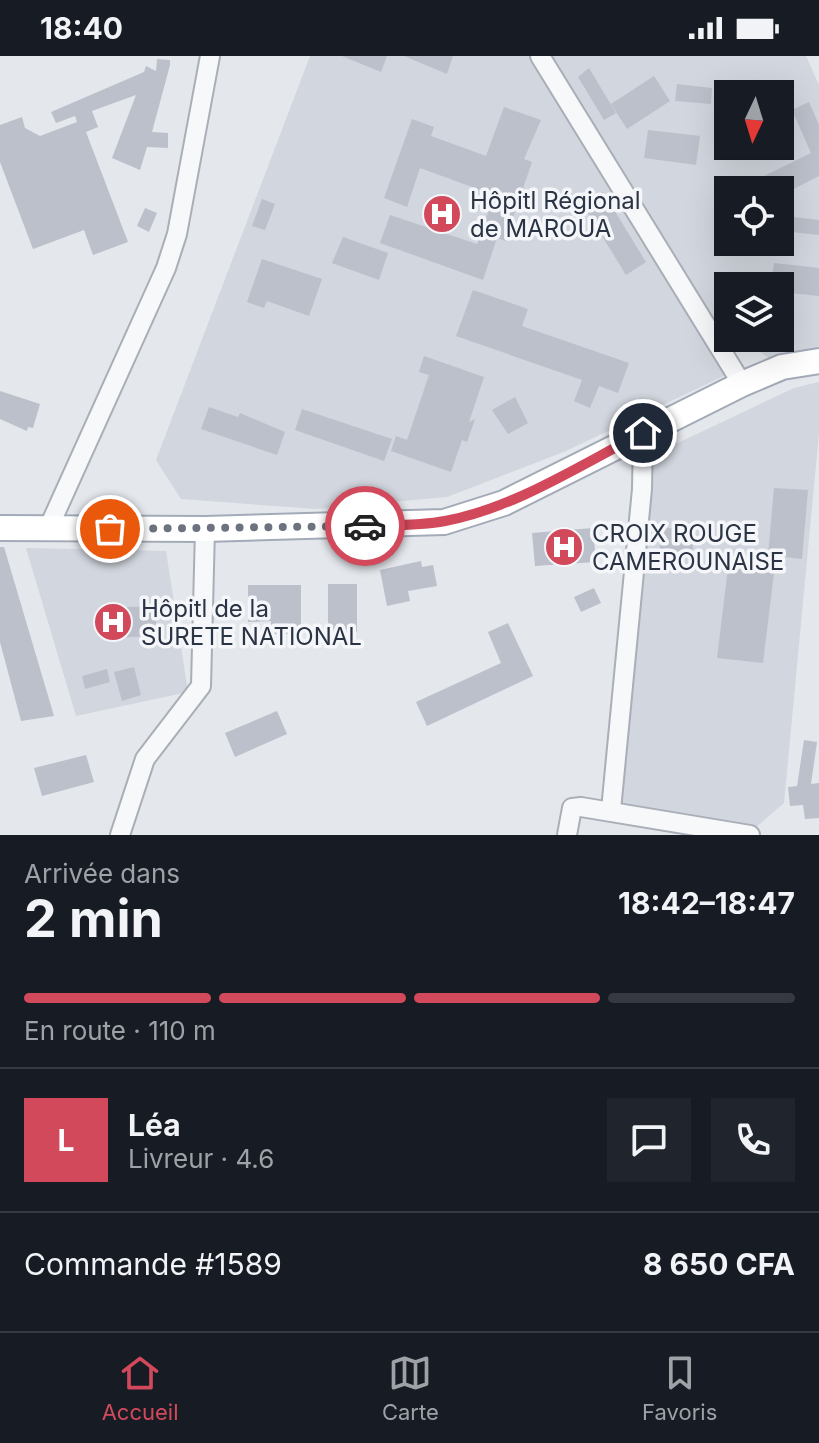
<!DOCTYPE html>
<html lang="fr">
<meta charset="utf-8">
<style>
:root{--surface:#171b24;--page:#20242c;--text:#f1f3f6;--muted:#9ea1a6;--line:#363941;--accent:#d1495b}
body{margin:0;font-family:Inter,sans-serif;background:var(--page);color:var(--text);height:100vh;display:flex;flex-direction:column;font-size:30px;white-space:nowrap}
*{box-sizing:border-box;margin:0}
p{font-size:26px;color:var(--muted)}
.icon{flex:none;width:44px;height:44px;fill:none;stroke:currentColor;stroke-width:2;stroke-linecap:round;stroke-linejoin:round}
.map{position:relative;height:779px;overflow:hidden}
.drawer{display:flex;flex-direction:column;background:var(--surface);flex:1}
.drawer>*{flex:none}
.needle{width:52px;rotate:184deg}
.fabs{position:absolute;left:714px;top:24px;display:grid;gap:16px}
.fabs a{display:grid;place-items:center;width:80px;height:80px;border-radius:0px;background:var(--surface);box-shadow:0 8px 32px #0002;font-size:40px}
.pin{position:absolute;display:grid;place-items:center;width:68px;height:68px;color:#fff;margin:-34px;border:4px solid #fff;border-radius:50%;box-shadow:0 2px 8px #0007}
.courier{position:absolute;display:grid;place-items:center;width:80px;height:80px;margin:-40px;border:6px solid #d1495b;border-radius:50%;background:#fff;color:#222;box-shadow:0 2px 10px #0007}
.summary em{font-style:normal;font-weight:700}
.summary div{display:flex;flex-direction:column-reverse}
.summary{display:flex;align-items:center;justify-content:space-between;height:136px;padding:0 24px}
h1{font-size:52px;font-weight:700;line-height:60px}
.bar{display:grid;grid-template-columns:repeat(4,1fr);gap:12px 8px;align-content:center;height:96px;padding:0 24px}
.bar i{height:10px;border-radius:6px;background:var(--line)}
.bar .current{background:var(--accent)}
.bar p{grid-column:span 4}
.line{display:flex;align-items:center;gap:20px;padding:0 24px;border-top:2px solid var(--line)}
.line div{flex:1}
.round{display:grid;place-items:center;flex:none;width:84px;height:84px;border-radius:0px;background:var(--page)}
.status{display:flex;justify-content:space-between;align-items:center;height:56px;padding:0 40px;background:var(--surface);direction:ltr}
.status svg{height:22px;fill:currentColor}
.tabs{display:flex;justify-content:space-around;align-items:center;height:112px;border-top:2px solid var(--line);background:var(--surface);font-size:22px;color:var(--muted)}
.tabs a{display:grid;justify-items:center;gap:4px}
.tabs .current{color:var(--accent)}
.map>svg:first-child{display:block}
</style>
<div class="status"><b>18:40</b><svg viewBox="0 0 49 12"><path d="M0 12V9h3v3zM5 12V6h3v6zM10 12V3h3v9zM15 12V0h3v12zM26 1h20v11H26zM47 4h2v5h-2z"/></svg></div>
<div class="map">
<svg width="819" height="779" viewBox="0 0 819 779">
<rect width="100%" height="100%" fill="#e4e7ec"/>
<!-- built -->
<g fill="#d2d6de" fill-rule="evenodd">
<path d="M 310,0 L 537,0 L 730,317 L 566,395 L 447,441 L 316,453 L 181,443 L 156,404 Z"/>
<path d="M 543,0 L 806,0 L 819,29 L 819,296 L 771,303 L 738,282 L 780,282 L 780,230 L 728,230 L 728,276 L 704,260 ZM 728,38 L 780,38 L 780,90 L 728,90 ZM 728,134 L 780,134 L 780,186 L 728,186 Z"/>
<path d="M 819,326 L 819,377 L 784,747 L 754,773 L 615,749 L 648,401 L 794,332 Z"/>
<path d="M 26,492 L 166,495 L 188,636 L 76,660 Z"/>
</g>
<!-- building -->
<g fill="#bbc0ca">
<path d="M 342,0 L 387,0 L 381,16 Z"/>
<path d="M 404,0 L 453,0 L 447,18 Z"/>
<path d="M 157,3 L 170,4 L 170,9 L 152,76 L 168,77 L 168,92 L 147,91 L 140,114 L 112,102 L 136,39 L 92,55 L 98,71 L 86,76 L 128,186 L 93,199 L 84,174 L 33,193 L 0,106 L 0,69 L 22,61 L 25,72 L 40,80 L 77,66 L 75,60 L 56,67 L 51,56 L 144,16 L 146,10 L 156,15 Z"/>
<path d="M 589,12 L 616,57 L 604,64 L 578,21 Z"/>
<path d="M 654,20 L 670,45 L 627,73 L 611,48 Z"/>
<path d="M 677,28 L 712,32 L 711,48 L 675,45 Z"/>
<path d="M 809,46 L 819,69 L 819,120 L 780,140 L 780,134 L 765,134 L 760,122 L 811,97 L 792,54 Z"/>
<path d="M 504,51 L 541,64 L 524,103 L 532,106 L 505,185 L 497,182 L 483,224 L 380,187 L 390,159 L 477,188 L 494,139 L 420,112 L 407,151 L 384,142 L 412,63 L 434,71 L 431,80 L 486,100 Z"/>
<path d="M 648,74 L 700,80 L 696,109 L 644,102 Z"/>
<path d="M 603,136 L 646,206 L 626,219 L 583,149 Z"/>
<path d="M 262,143 L 275,148 L 265,174 L 252,170 Z"/>
<path d="M 145,152 L 157,157 L 149,176 L 137,170 Z"/>
<path d="M 784,160 L 819,164 L 819,179 L 782,175 Z"/>
<path d="M 343,181 L 388,197 L 379,224 L 332,207 Z"/>
<path d="M 262,203 L 322,223 L 309,260 L 267,245 L 264,252 L 247,246 Z"/>
<path d="M 774,207 L 819,212 L 819,240 L 780,236 L 780,230 L 771,230 Z"/>
<path d="M 473,234 L 528,253 L 522,270 L 629,307 L 618,337 L 599,330 L 590,352 L 574,345 L 582,324 L 456,280 Z"/>
<path d="M 424,300 L 484,321 L 469,366 L 475,363 L 467,386 L 462,384 L 451,416 L 391,395 L 396,380 L 407,384 L 429,319 L 419,316 Z"/>
<path d="M 0,335 L 40,348 L 33,372 L 28,371 L 27,375 L 0,363 Z"/>
<path d="M 515,341 L 528,367 L 508,378 L 492,354 Z"/>
<path d="M 209,351 L 238,361 L 240,357 L 285,376 L 277,399 L 201,373 Z"/>
<path d="M 302,353 L 392,383 L 384,405 L 295,374 Z"/>
<path d="M 774,432 L 808,434 L 802,503 L 768,499 Z"/>
<path d="M 662,471 L 695,475 L 692,498 L 659,499 Z"/>
<path d="M 593,472 L 596,506 L 535,510 L 532,477 Z"/>
<path d="M 0,491 L 4,491 L 54,660 L 21,665 L 0,586 Z"/>
<path d="M 421,505 L 422,511 L 433,509 L 437,530 L 408,535 L 410,545 L 387,550 L 380,514 Z"/>
<path d="M 728,512 L 774,517 L 763,607 L 717,602 Z"/>
<rect x="328" y="528" width="29" height="48"/>
<path d="M 248,529 L 301,529 L 301,578 L 271,578 L 271,565 L 248,566 Z"/>
<path d="M 594,532 L 601,547 L 581,556 L 574,541 Z"/>
<path d="M 156,550 L 156,580 L 104,582 L 103,552 Z"/>
<path d="M 508,567 L 533,620 L 427,670 L 416,646 L 501,607 L 488,576 Z"/>
<path d="M 134,611 L 141,639 L 122,645 L 114,616 Z"/>
<path d="M 107,613 L 110,626 L 85,633 L 82,620 Z"/>
<path d="M 277,655 L 287,678 L 235,701 L 225,677 Z"/>
<path d="M 804,684 L 817,686 L 811,728 L 819,727 L 819,762 L 805,763 L 803,749 L 790,750 L 788,731 L 797,730 Z"/>
<path d="M 86,699 L 94,726 L 42,740 L 34,712 Z"/>
</g>
<g fill="none" stroke-linecap="round" stroke-linejoin="round">
<defs>
<g id="minor">
<path d="M 540,0 L 742,328"/>
<path d="M 48,473 L 166,212 L 177,178 L 210,0"/>
<path d="M 611,754 L 642,433 L 643,377"/>
<path d="M 120,779 L 145,703 L 201,630 L 205,473"/>
<path d="M 567,779 L 572,752 L 581,751 L 750,779"/>
</g>
<path id="major" d="M 0,472 L 205,473 L 444,466 L 504,447 L 742,328 L 782,311 L 819,305"/>
</defs>
<!-- minor casing -->
<use href="#minor" stroke="#a9aeb7" stroke-width="22"/>
<!-- major casing -->
<use href="#major" stroke="#a3abb8" stroke-width="28"/>
<!-- minor -->
<use href="#minor" stroke="#f7f8fa" stroke-width="18"/>
<!-- major -->
<use href="#major" stroke="#fff" stroke-width="24"/>
</g>
<g fill="none" stroke-linecap="round" stroke-linejoin="round">
<!-- done -->
<path stroke="#6c737f" stroke-width="8" stroke-dasharray="0 14.4" d="M 110,473 L 365,470"/>
<!-- route -->
<path stroke="#d1495b" stroke-width="10" d="M 365,470 C 392,469 419,470 445,465 C 515,452 580,409 643,377"/>
</g>
<!-- icons -->
<defs>
<symbol id="hospital-disc" viewBox="-11 -11 22 22"><circle r="9.5" fill="#d1495b" stroke="#f4f6f9"/><path d="M-5-5h3v3.5h4V-5h3V5h-3V1.5h-4V5h-3Z" fill="#fff"/></symbol>
</defs>
<g fill-rule="evenodd">
<use href="#hospital-disc" x="420" y="136" width="44" height="44"/>
<use href="#hospital-disc" x="542" y="469" width="44" height="44"/>
<use href="#hospital-disc" x="91" y="544" width="44" height="44"/>
</g>
<g text-anchor="middle" dominant-baseline="central" stroke-width="7" stroke-linejoin="round" paint-order="stroke">
<!-- poi labels -->
<g font-size="24" fill="#2b3445" stroke="#f4f6f9" text-anchor="start">
<text x="470" y="144">Hôpitl Régional<tspan x="470" dy="28">de MAROUA</tspan></text>
<text x="592" y="477">CROIX ROUGE<tspan x="592" dy="28">CAMEROUNAISE</tspan></text>
<text x="141" y="552">Hôpitl de la<tspan x="141" dy="28">SURETE NATIONAL</tspan></text>
</g>
</g>
</svg>
<div class="fabs">
<a><svg class="needle" viewBox="-14 -14 28 28"><path d="M0-13l5 13h-10z" fill="#e53935"/><path d="M0 13l5-13h-10z" fill="#9ea1a6"/></svg></a>
<a><svg class="icon" aria-label="locate" viewBox="0 0 24 24"><circle cx="12" cy="12" r="6"/><path d="M12 2v4M12 18v4M2 12h4M18 12h4"/></svg></a>
<a><svg class="icon" aria-label="layers" viewBox="0 0 24 24"><path d="M12 4l9 5-9 5-9-5zM3 14l9 5 9-5"/></svg></a>
</div>
<div class="pin" style="left:110px;top:473px;background:#ea580c"><svg class="icon" aria-label="bag" viewBox="0 0 24 24"><path d="M5 8h14l-1 12H6zM9 8a3 3 0 0 1 6 0"/></svg></div>
<div class="pin" style="left:643px;top:377px;background:#1f2937"><svg class="icon" aria-label="home" viewBox="0 0 24 24"><path d="M3 11l9-7 9 7M6 9v11h12V9"/></svg></div>
<div class="courier" style="left:365px;top:470px"><svg class="icon" aria-label="car" viewBox="0 0 24 24"><path d="M5 17H2v-5l4-1 3-4h7l3 4 3 1v5h-3M9 17h6M6 11h13"/><circle cx="7" cy="17" r="2"/><circle cx="17" cy="17" r="2"/></svg></div>
</div>
<section class="drawer">
<div class="summary"><div><h1>2 min</h1><p>Arrivée dans</p></div><em>18:42–18:47</em></div>
<div class="bar"><i class="current"></i><i class="current"></i><i class="current"></i><i></i><p>En route · 110 m</p></div>
<div class="line" style="height:144px"><b class="round" style="background:var(--accent);color:#fff">L</b><div><b>Léa</b><p>Livreur · 4.6</p></div><a class="round"><svg class="icon" aria-label="chat" viewBox="0 0 24 24"><path d="M4 5h16v11H9l-5 4z"/></svg></a><a class="round"><svg class="icon" aria-label="phone" viewBox="0 0 24 24"><path d="M5 4h4l2 5-3 2q2 4 5 5l2-3 5 2v4C11 20 4 13 5 4z"/></svg></a></div>
<div class="line" style="height:104px"><div>Commande #1589</div><b>8 650 CFA</b></div>
</section>
<nav class="tabs">
<a class="current"><svg class="icon" aria-label="home" viewBox="0 0 24 24"><path d="M3 11l9-7 9 7M6 9v11h12V9"/></svg>Accueil</a>
<a><svg class="icon" aria-label="map" viewBox="0 0 24 24"><path d="M3 6l6-2 6 2 6-2v14l-6 2-6-2-6 2zM9 4v14M15 6v14"/></svg>Carte</a>
<a><svg class="icon" aria-label="saved" viewBox="0 0 24 24"><path d="M7 4h10v16l-5-4-5 4z"/></svg>Favoris</a>
</nav>
